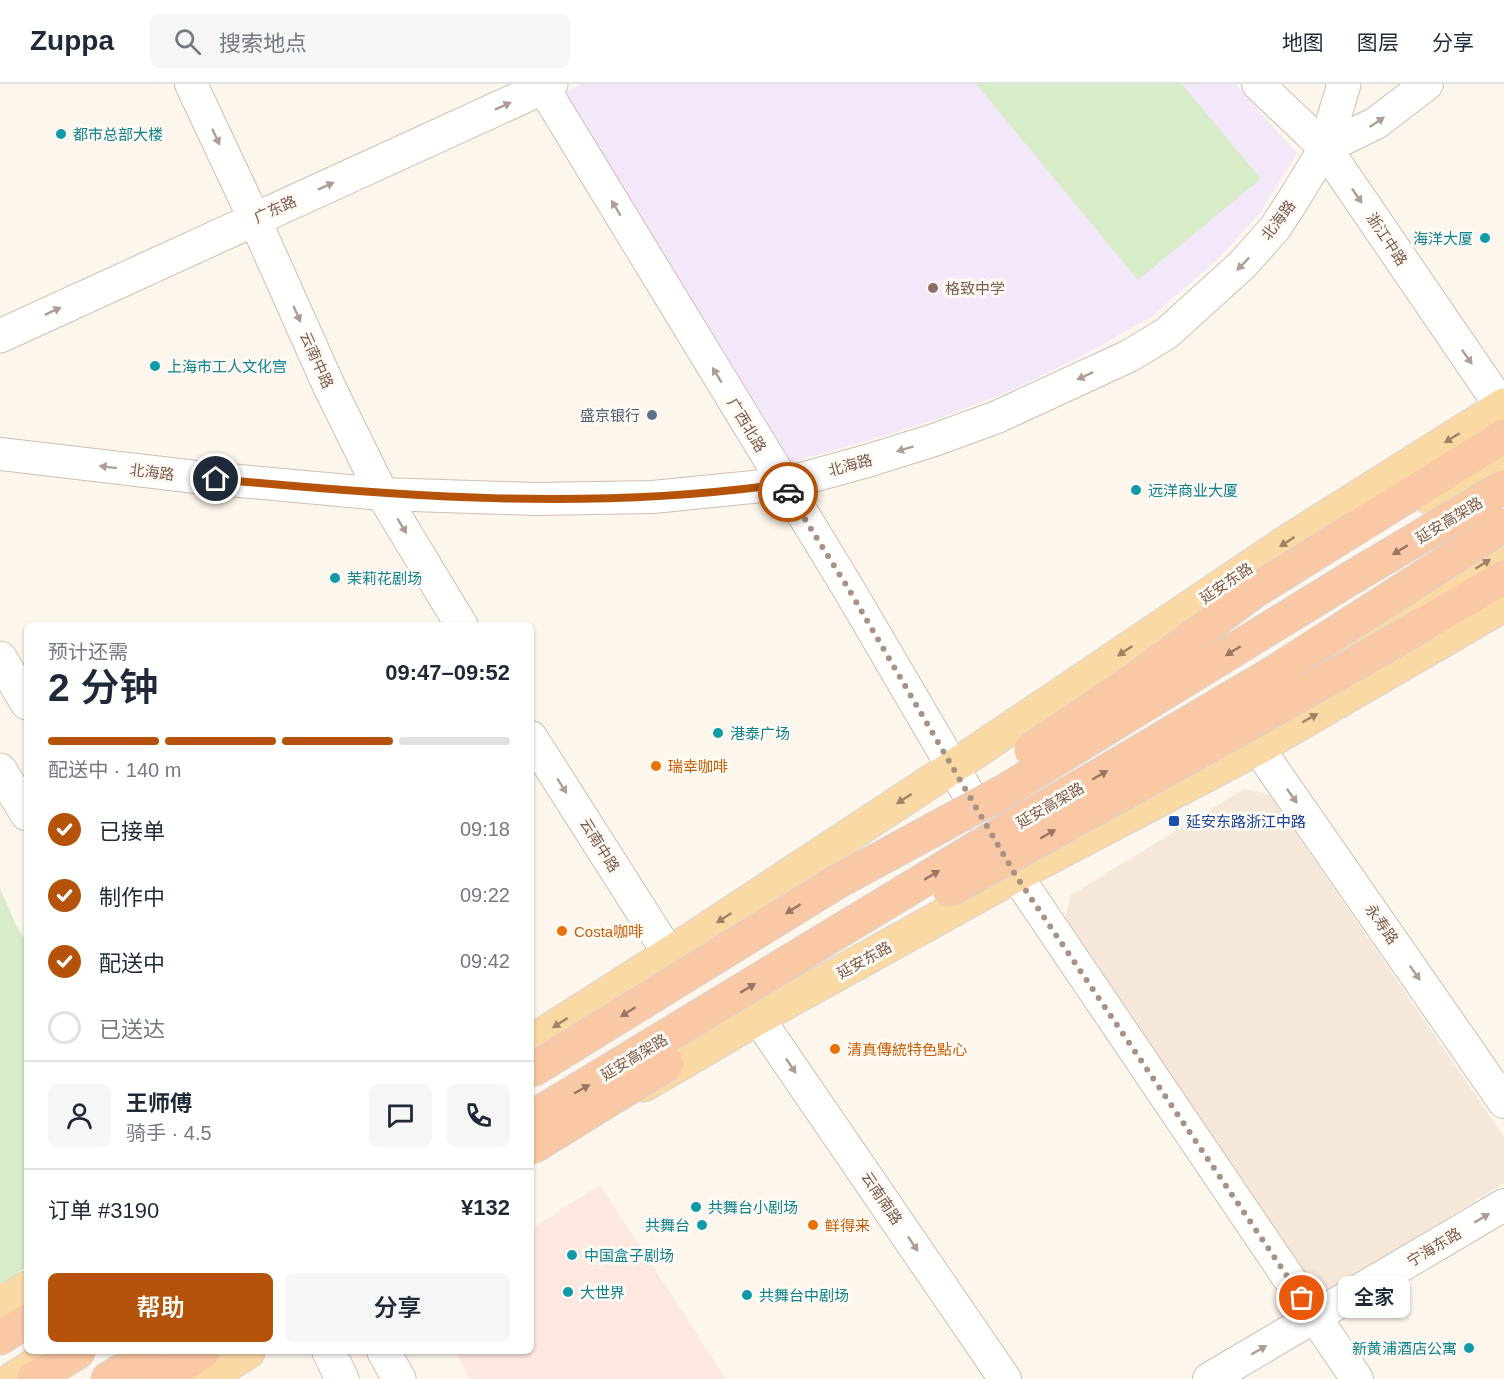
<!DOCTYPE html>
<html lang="zh">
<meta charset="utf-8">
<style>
:root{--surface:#fff;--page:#f6f6f7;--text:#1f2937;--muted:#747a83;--line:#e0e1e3;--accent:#b45309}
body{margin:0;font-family:Arial,"Noto Sans SC",sans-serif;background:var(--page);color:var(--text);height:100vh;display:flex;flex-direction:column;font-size:22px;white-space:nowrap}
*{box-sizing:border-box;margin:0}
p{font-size:20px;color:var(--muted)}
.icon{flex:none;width:33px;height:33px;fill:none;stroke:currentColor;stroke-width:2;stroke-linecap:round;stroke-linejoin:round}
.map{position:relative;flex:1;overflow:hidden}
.drawer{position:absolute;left:24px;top:538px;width:510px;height:732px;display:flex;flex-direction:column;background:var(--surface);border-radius:9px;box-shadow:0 2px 4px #0004}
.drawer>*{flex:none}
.pin{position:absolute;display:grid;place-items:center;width:51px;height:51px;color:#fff;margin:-26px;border:3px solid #fff;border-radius:50%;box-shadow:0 2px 6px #0007}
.courier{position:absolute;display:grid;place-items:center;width:60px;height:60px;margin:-30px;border:4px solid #b45309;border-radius:50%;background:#fff;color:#222;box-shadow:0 2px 8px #0007}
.bubble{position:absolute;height:42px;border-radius:9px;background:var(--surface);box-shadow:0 2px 4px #0004;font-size:20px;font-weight:600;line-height:42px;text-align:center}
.head em{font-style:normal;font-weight:600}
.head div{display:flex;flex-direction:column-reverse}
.head{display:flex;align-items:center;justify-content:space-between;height:102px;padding:0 24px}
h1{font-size:39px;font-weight:600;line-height:45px}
.bar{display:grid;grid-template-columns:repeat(4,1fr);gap:9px 6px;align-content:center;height:72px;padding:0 24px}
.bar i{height:8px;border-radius:4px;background:var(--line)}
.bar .on{background:var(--accent)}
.bar p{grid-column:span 4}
.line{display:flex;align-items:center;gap:15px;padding:0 24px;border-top:2px solid var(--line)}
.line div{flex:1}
.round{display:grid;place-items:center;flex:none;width:63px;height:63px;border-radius:9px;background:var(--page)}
ol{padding:0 24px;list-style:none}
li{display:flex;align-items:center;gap:18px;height:66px}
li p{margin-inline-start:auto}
li .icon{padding:6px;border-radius:50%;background:var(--accent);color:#fff;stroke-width:4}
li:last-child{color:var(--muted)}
li i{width:33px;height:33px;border:3px solid var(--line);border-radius:50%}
.primary-button{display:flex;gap:12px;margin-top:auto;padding:12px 24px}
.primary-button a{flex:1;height:69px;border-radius:9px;background:var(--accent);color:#fff;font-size:24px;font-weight:600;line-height:69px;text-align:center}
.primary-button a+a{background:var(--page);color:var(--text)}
header{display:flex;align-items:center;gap:36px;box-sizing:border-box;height:84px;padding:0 30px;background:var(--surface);border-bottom:2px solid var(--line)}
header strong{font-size:28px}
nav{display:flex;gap:33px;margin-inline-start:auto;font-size:21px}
.search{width:420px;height:54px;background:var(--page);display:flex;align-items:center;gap:15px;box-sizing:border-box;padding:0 21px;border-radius:9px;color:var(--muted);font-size:22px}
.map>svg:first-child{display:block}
</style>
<header>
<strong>Zuppa</strong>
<div class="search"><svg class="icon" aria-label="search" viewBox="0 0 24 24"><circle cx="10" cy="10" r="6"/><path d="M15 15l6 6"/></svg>搜索地点</div>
<nav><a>地图</a><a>图层</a><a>分享</a></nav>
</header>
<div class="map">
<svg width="1504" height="1295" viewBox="0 0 1504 1295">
<rect width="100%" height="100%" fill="#fdf6ec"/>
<!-- residential -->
<path fill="#f5e8da" d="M 1244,705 L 1270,711 L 1504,1053 L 1504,1099 L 1333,1204 L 1307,1202 L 1063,841 L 1071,811 Z"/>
<!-- commercial -->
<path fill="#fde8e0" d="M 600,1101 L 726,1295 L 469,1295 L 457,1268 L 531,1268 L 531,1145 Z"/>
<!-- education -->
<path fill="#f3e8fa" d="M 582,0 L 1235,0 L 1297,69 L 1260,129 L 1217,176 L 1151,233 L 1084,271 L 1005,309 L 940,334 L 867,357 L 791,378 L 562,10 Z"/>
<!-- green -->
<g fill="#d8ecc9">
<path d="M 976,0 L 1182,0 L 1261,95 L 1138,196 Z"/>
<path d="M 0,804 L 15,839 L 27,860 L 27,1183 L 0,1201 Z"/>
</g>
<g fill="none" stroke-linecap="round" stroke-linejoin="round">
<defs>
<g id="minor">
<path d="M 191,0 L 254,134 L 328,300 L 382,410 L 462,542"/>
<path d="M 541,0 L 848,504 L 1016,791 L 1357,1295"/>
<path d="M 1258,0 L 1325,64"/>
<path d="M 0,370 L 196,393 L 382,410 L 536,415 L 653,413 L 783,400 L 867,377 L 934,356 L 997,333 L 1129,272 L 1167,249 L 1242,181 L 1275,144 L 1292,118 L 1325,64 L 1376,39 L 1427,0"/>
<path d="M 531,653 L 669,870"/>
<path d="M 1258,664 L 1504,1018"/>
<path d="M 758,934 L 1005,1295"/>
<path d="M 1209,1295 L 1504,1121"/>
</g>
<g id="tertiary">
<path d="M 1344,0 L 1325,64 L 1504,326"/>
<path d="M 0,252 L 551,0"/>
</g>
<g id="secondary">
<path d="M 0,574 L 27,619"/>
<path d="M 0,686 L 27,730"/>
<path d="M 329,1268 L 342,1295"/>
<path d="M 384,1268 L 399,1295"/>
</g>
<g id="primary">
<path d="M 1432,415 L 1504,373"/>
<path d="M 1323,585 L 1382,542 L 1504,468"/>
<path d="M 531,958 L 669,870 L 953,683 L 1288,457 L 1504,321"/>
<path d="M 644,1001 L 758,934 L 1016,791 L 1258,664 L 1504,521"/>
<path d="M 0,1220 L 27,1204"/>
<path d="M 13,1295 L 55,1268"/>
<path d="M 205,1295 L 248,1268"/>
</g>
<g id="trunk">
<path d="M 1356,444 L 1504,352"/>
<path d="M 1424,540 L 1504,493"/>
<path d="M 0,1254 L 27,1237"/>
<path d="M 34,1295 L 78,1268"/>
<path d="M 108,1295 L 152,1268"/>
<path d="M 160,1295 L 203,1268"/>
</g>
</defs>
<!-- minor casing -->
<use href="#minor" stroke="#d1beb0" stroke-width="34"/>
<!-- tertiary casing -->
<use href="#tertiary" stroke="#d1beb0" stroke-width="35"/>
<!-- secondary casing -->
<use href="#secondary" stroke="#d6c0b0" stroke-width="35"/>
<!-- primary casing -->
<use href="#primary" stroke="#dad1cd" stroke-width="35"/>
<!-- trunk casing -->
<use href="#trunk" stroke="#dad1cd" stroke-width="35"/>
<!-- minor -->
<use href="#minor" stroke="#fff" stroke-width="32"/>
<!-- tertiary -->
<use href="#tertiary" stroke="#fff" stroke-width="33"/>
<!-- secondary -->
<use href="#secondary" stroke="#fff" stroke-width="33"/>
<!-- primary -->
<use href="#primary" stroke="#fbd9a5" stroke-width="33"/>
<!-- trunk -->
<use href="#trunk" stroke="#f9c8a4" stroke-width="33"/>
<defs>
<g id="trunk-bridge">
<path d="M 1031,666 L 1132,598 L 1255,507 L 1356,444"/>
<path d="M 949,806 C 1107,717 1267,632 1424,540"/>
<path d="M 531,987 L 837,798 L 1003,708 L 1351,494 L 1504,403"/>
<path d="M 531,1034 L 988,757 L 1273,589 L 1504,441"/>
<path d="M 531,1064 L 667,980"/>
</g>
</defs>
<!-- trunk-bridge casing -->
<use href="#trunk-bridge" stroke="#dad1cd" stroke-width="35" stroke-linecap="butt"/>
<!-- trunk-bridge -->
<use href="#trunk-bridge" stroke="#f9c8a4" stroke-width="33"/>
</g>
<!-- one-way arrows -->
<defs><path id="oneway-solid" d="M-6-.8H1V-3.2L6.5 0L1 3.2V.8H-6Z" transform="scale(1.5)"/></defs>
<g fill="#af9d94">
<use href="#oneway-solid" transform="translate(503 22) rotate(-24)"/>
<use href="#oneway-solid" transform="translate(1377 38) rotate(-34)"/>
<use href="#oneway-solid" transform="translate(216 53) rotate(65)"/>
<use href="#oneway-solid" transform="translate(326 102) rotate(-24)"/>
<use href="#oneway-solid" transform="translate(1357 112) rotate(56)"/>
<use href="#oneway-solid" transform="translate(616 124) rotate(-121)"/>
<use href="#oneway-solid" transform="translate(1243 180) rotate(134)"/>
<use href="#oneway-solid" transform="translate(53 227) rotate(-25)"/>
<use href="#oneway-solid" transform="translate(297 230) rotate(66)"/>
<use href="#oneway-solid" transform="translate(1467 273) rotate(55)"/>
<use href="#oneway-solid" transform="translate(717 291) rotate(-121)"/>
<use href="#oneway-solid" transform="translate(1085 292) rotate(155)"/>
<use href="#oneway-solid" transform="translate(905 365) rotate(163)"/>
<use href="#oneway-solid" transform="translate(108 383) rotate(-173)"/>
<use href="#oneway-solid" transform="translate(402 442) rotate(59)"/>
<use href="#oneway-solid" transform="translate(562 702) rotate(58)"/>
<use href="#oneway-solid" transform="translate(1292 712) rotate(55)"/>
<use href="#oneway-solid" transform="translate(1415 889) rotate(55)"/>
<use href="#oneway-solid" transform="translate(791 982) rotate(56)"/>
<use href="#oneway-solid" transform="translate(1482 1134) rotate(-31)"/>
<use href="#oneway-solid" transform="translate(913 1160) rotate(56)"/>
<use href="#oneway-solid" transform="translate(1259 1266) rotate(-30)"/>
</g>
<g fill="#a18267">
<use href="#oneway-solid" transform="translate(1452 354) rotate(148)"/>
<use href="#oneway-solid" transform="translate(1287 458) rotate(147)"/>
<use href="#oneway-solid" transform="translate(1483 480) rotate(-32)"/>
<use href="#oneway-solid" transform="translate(1125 567) rotate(146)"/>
<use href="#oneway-solid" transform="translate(1310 634) rotate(-30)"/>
<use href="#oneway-solid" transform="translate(904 715) rotate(147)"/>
<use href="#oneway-solid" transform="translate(724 834) rotate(147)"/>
<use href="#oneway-solid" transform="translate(560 939) rotate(147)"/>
</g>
<g fill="#9a7763">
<use href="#oneway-solid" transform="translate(1400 466) rotate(149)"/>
<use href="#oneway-solid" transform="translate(1233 567) rotate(148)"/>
<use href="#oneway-solid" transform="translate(1100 691) rotate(-30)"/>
<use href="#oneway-solid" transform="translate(1048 750) rotate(-30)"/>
<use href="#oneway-solid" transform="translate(932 791) rotate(-31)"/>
<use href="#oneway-solid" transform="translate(793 825) rotate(148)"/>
<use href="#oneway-solid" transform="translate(748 904) rotate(-31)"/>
<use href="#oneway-solid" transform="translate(628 928) rotate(148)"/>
<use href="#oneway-solid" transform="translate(582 1005) rotate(-30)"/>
</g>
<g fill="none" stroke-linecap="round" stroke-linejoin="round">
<!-- done -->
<path stroke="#a89285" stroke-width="6" stroke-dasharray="0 10.8" d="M 788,408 L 848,504 L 1016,792 L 1302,1214"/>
<!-- route -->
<path stroke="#b45309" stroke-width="8" d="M 216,395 C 404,413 595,427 783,400 L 788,408"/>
</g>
<!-- markers -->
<g fill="#0f9aa8" stroke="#fffaf3" stroke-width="2">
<circle cx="61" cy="50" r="6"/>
<circle cx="1485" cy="154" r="6"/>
<circle cx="155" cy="282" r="6"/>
<circle cx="1136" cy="406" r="6"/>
<circle cx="335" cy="494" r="6"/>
<circle cx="718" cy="649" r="6"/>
<circle cx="696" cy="1123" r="6"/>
<circle cx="702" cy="1141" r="6"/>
<circle cx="572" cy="1171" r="6"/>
<circle cx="568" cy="1208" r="6"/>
<circle cx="747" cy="1211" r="6"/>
<circle cx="1469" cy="1264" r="6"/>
</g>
<circle fill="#8d6e63" stroke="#fffaf3" stroke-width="2" cx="933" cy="204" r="6"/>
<circle fill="#5c6f8a" stroke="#fffaf3" stroke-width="2" cx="652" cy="331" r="6"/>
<g fill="#e8710a" stroke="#fffaf3" stroke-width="2">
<circle cx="656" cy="682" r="6"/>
<circle cx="562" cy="847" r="6"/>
<circle cx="835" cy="965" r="6"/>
<circle cx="813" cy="1141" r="6"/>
</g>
<rect fill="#1a4fb4" stroke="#fffaf3" stroke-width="2" x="1168" y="731" width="12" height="12" rx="3"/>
<g text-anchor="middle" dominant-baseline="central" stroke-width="6" stroke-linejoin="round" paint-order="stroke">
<!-- culture labels -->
<g font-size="15" fill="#0d838f" stroke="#fffaf3" text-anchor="start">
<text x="73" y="50">都市总部大楼</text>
<text x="1473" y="154" text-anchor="end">海洋大厦</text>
<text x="167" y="282">上海市工人文化宫</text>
<text x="1148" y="406">远洋商业大厦</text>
<text x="347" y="494">茉莉花剧场</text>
<text x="730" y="649">港泰广场</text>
<text x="708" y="1123">共舞台小剧场</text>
<text x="690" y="1141" text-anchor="end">共舞台</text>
<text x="584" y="1171">中国盒子剧场</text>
<text x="580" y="1208">大世界</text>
<text x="759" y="1211">共舞台中剧场</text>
<text x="1457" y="1264" text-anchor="end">新黄浦酒店公寓</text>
</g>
<!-- street labels -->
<g font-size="15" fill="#7a5c4d" stroke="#fffaf3">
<text transform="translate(275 125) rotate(-24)">广东路</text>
<text transform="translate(1278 136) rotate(-53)">北海路</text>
<text transform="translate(1387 155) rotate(56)">浙江中路</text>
<text transform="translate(317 276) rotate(66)">云南中路</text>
<text transform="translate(747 341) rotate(59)">广西北路</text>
<text transform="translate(850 381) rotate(-15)">北海路</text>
<text transform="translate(152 388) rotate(7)">北海路</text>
<text transform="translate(1449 436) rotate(-31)">延安高架路</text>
<text transform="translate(1226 499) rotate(-34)">延安东路</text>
<text transform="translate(1050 721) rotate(-30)">延安高架路</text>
<text transform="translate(600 761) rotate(58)">云南中路</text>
<text transform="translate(1382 840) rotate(55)">永寿路</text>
<text transform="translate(864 876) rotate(-29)">延安东路</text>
<text transform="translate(634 973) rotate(-31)">延安高架路</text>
<text transform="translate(882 1114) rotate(56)">云南南路</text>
<text transform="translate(1434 1163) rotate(-31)">宁海东路</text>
</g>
<!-- education labels -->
<g font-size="15" fill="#785e54" stroke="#fffaf3" text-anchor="start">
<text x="945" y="204">格致中学</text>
</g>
<!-- service labels -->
<g font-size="15" fill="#4e5e75" stroke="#fffaf3" text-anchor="end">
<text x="640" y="331">盛京银行</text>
</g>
<!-- food labels -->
<g font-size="15" fill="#c56008" stroke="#fffaf3" text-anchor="start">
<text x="668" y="682">瑞幸咖啡</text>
<text x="574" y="847">Costa咖啡</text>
<text x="847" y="965">清真傳統特色點心</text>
<text x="825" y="1141">鲜得来</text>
</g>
<!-- transit labels -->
<g font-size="15" fill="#164399" stroke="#fffaf3" text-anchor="start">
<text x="1186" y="737">延安东路浙江中路</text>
</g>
</g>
</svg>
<div class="pin" style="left:1302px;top:1214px;background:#ea580c"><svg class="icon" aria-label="bag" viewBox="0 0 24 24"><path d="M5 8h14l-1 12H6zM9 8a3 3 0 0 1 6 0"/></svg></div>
<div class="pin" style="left:216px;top:395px;background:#1f2937"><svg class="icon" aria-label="home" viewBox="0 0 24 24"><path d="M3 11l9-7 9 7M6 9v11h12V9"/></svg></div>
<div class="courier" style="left:788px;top:408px"><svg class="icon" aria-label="car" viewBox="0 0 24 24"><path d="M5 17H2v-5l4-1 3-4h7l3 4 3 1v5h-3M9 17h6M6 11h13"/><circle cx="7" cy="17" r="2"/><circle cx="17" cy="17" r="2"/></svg></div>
<div class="bubble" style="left:1338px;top:1192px;width:72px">全家</div>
<section class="drawer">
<div class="head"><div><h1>2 分钟</h1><p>预计还需</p></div><em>09:47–09:52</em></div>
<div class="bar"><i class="on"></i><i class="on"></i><i class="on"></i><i></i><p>配送中 · 140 m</p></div>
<ol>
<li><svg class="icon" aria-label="check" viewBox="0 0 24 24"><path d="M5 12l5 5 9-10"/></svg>已接单<p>09:18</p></li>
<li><svg class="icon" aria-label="check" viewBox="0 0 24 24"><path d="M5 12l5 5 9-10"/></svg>制作中<p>09:22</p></li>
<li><svg class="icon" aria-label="check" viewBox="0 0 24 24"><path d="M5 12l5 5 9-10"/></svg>配送中<p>09:42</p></li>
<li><i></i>已送达</li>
</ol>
<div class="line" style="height:108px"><a class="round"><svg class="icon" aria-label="person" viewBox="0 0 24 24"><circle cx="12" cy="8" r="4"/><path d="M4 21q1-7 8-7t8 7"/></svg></a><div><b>王师傅</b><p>骑手 · 4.5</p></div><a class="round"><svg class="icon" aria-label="chat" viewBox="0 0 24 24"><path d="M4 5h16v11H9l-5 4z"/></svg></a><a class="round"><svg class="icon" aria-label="phone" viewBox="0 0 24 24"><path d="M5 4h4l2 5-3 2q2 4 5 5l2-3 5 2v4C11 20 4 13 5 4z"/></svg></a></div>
<div class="line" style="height:78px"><div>订单 #3190</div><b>¥132</b></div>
<div class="primary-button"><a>帮助</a><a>分享</a></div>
</section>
</div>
